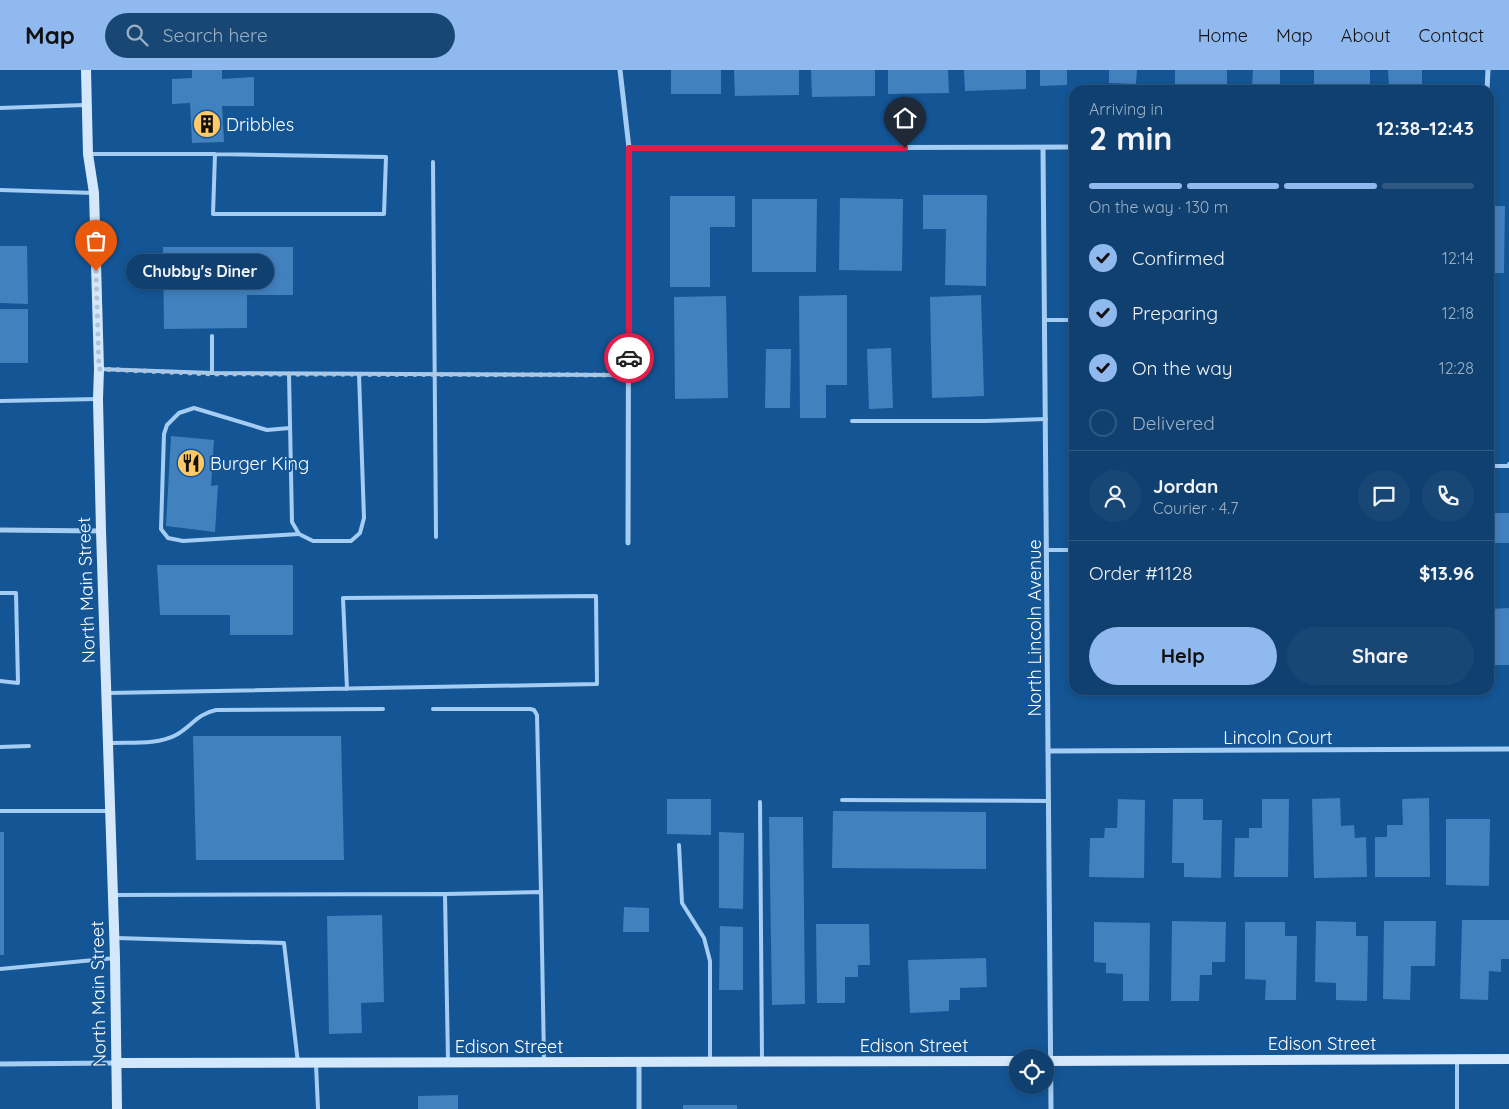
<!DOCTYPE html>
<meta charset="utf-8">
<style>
:root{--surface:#0f4070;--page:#184775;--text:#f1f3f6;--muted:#9bafc3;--line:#2f5983;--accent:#90b9f0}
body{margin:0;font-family:Quicksand,sans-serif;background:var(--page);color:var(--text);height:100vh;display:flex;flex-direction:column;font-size:19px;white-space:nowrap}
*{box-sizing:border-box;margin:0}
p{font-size:16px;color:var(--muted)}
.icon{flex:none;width:28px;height:28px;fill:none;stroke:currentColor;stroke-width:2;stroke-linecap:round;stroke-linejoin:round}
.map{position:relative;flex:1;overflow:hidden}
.panel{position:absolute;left:1069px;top:15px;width:425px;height:610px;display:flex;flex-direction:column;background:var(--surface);border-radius:15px;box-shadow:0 2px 8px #0003,0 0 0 1px var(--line)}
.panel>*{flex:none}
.buttons{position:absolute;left:1009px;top:979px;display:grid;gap:10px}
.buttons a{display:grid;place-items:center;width:45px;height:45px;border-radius:50%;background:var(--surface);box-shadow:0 2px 8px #0003,0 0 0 1px var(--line);font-size:25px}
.pin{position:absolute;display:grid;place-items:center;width:42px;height:42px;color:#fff;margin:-51px -21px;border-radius:50% 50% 50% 0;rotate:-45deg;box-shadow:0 0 5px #0007}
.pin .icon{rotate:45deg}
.courier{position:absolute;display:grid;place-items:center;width:50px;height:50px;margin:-25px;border:4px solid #e11d48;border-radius:50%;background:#fff;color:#222;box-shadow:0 1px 6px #0007}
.bubble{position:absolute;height:35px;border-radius:18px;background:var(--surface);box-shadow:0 2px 8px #0003,0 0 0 1px var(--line);font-size:16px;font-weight:700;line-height:35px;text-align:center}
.headline em{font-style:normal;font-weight:700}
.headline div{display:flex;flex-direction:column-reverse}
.headline{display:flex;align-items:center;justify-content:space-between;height:85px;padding:0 20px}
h1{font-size:32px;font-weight:700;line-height:38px}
.bar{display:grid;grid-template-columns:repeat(4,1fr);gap:8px 5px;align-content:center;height:60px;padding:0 20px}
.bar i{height:6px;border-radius:4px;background:var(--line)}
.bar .on{background:var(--accent)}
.bar p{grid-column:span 4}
.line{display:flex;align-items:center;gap:12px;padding:0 20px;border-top:1px solid var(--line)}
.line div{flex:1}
.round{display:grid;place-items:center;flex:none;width:52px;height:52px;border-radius:26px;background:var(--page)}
ol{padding:0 20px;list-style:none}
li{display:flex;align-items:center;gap:15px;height:55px}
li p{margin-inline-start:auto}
li .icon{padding:5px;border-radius:50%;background:var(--accent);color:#111;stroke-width:4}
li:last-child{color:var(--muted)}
li i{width:28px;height:28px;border:2px solid var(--line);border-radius:50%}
.action{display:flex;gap:10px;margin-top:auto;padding:10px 20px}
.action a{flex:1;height:58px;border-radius:30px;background:var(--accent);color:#111;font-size:20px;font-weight:700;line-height:58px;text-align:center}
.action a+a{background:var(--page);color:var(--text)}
header{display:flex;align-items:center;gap:30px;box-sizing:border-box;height:70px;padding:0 25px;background:var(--accent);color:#111}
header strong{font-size:24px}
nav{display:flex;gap:28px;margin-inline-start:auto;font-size:18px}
.search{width:350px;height:45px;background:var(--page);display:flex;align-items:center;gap:12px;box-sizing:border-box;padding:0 18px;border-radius:28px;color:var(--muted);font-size:19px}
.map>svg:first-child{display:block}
</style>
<header>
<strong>Map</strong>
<div class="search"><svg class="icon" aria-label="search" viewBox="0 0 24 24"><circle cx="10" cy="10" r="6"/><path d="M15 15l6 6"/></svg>Search here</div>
<nav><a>Home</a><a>Map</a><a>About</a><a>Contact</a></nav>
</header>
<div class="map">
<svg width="1509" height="1039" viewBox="0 0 1509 1039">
<rect width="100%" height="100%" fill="#145595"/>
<!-- building -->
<g fill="#4181be">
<path d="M 192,0 L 222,0 L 222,9 L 254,7 L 254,36 L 222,36 L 224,72 L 192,73 L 190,33 L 172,34 L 172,9 L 192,8 Z"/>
<rect x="671" y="0" width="50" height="24"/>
<path d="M 734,0 L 799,0 L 799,25 L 735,26 Z"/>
<path d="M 811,0 L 875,0 L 875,26 L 812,27 Z"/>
<path d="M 888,0 L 948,0 L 949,23 L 888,24 Z"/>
<path d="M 964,0 L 1026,0 L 1026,19 L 965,21 Z"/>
<path d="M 1040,0 L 1067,0 L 1067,15 L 1040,16 Z"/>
<path d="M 1109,0 L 1137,0 L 1136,14 L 1109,13 Z"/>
<path d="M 1175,0 L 1227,0 L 1227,19 L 1175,18 Z"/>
<path d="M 1253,0 L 1280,0 L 1280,17 L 1252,17 Z"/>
<path d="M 1314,0 L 1370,0 L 1370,17 L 1314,18 Z"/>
<path d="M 1388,0 L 1422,0 L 1422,18 L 1389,19 Z"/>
<path d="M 923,125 L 987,125 L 986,216 L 945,215 L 946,159 L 923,159 Z"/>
<path d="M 670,126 L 735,126 L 735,157 L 710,157 L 710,217 L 670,217 Z"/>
<path d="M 840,128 L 903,129 L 902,201 L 839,200 Z"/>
<path d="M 752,129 L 817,129 L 816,202 L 752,202 Z"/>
<path d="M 1489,136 L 1505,136 L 1504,203 L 1489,203 Z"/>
<path d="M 0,176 L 27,176 L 28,234 L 0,233 Z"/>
<path d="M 163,177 L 293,177 L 293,225 L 247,225 L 247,258 L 164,259 Z"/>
<path d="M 847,225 L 847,315 L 826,315 L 826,348 L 800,348 L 799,226 Z"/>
<path d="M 981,225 L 984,326 L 932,328 L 930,227 Z"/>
<path d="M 726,226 L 728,328 L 675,329 L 674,227 Z"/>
<rect x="0" y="239" width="28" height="54"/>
<path d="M 891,278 L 893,338 L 869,339 L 867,279 Z"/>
<path d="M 766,279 L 791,279 L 790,338 L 765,338 Z"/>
<path d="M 171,366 L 214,370 L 211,416 L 218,415 L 215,462 L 166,456 Z"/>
<rect x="1489" y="443" width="20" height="30"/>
<path d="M 157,495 L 293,495 L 293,565 L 230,565 L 230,545 L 160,545 Z"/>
<path d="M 1509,538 L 1509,595 L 1489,595 L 1489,539 Z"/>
<rect x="1120" y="620" width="27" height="6"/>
<rect x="1172" y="620" width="27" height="5"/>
<path d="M 1257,620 L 1287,620 L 1287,626 L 1257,625 Z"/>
<rect x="1313" y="620" width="27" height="5"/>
<path d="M 1398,620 L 1428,620 L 1429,625 L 1398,625 Z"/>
<path d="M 193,666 L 341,666 L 344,790 L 196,790 Z"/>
<path d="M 1340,728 L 1341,756 L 1354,755 L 1355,768 L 1366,767 L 1367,807 L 1314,808 L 1312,729 Z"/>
<path d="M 1429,728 L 1430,807 L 1375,807 L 1375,767 L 1387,767 L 1387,755 L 1403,755 L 1402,729 Z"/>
<path d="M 667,729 L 711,729 L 711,765 L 667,764 Z"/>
<path d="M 1118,729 L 1145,730 L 1144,808 L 1089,807 L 1090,768 L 1104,768 L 1105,758 L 1117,758 Z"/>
<path d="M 1173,729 L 1203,729 L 1203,750 L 1222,750 L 1221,808 L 1184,807 L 1184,793 L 1172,793 Z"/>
<path d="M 1262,729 L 1289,729 L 1288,807 L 1234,807 L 1235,768 L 1249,768 L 1249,758 L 1262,758 Z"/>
<path d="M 833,741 L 986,742 L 986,799 L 832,798 Z"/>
<path d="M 769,747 L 803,747 L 805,934 L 772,935 Z"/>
<path d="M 1446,749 L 1490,749 L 1489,816 L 1446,815 Z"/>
<rect x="0" y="762" width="4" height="123"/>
<path d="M 719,762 L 744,763 L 743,839 L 719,838 Z"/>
<path d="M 624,837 L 649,838 L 649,862 L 623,862 Z"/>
<path d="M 382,845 L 384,932 L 361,933 L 362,963 L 329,964 L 327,846 Z"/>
<path d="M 1462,850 L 1509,850 L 1509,889 L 1501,889 L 1501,902 L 1489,901 L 1488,930 L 1460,929 Z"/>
<path d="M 1172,851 L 1226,852 L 1225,892 L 1212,892 L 1212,905 L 1200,905 L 1199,931 L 1171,931 Z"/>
<path d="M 1316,851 L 1356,852 L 1356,866 L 1368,866 L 1367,931 L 1336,930 L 1336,913 L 1315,912 Z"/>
<path d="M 1384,851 L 1436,851 L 1435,896 L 1411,896 L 1410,930 L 1383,929 Z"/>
<path d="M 1094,852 L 1150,853 L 1149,931 L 1123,931 L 1123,904 L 1106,903 L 1106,893 L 1094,892 Z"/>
<path d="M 1245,852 L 1285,852 L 1285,866 L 1297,866 L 1296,930 L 1265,930 L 1266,910 L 1245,909 Z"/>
<path d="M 816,854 L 869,854 L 870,895 L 858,895 L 858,907 L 845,907 L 845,933 L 817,933 Z"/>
<path d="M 720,856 L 743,857 L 743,920 L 719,920 Z"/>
<path d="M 986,888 L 987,917 L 960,918 L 960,930 L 949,930 L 949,941 L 910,943 L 908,890 Z"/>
<path d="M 458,1025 L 458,1039 L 418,1039 L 418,1026 Z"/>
<rect x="683" y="1035" width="54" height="4"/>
</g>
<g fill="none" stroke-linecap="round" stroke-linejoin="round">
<!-- lane -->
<g stroke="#a5ccf2" stroke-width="4">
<path d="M 0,38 L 85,35"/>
<path d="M 90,84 L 215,84 L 386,87 L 384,144 L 213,144 L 215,84"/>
<path d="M 433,92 L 436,467"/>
<path d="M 0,120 L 94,123"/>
<path d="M 1045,250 L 1074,250"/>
<path d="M 212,266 L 212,303"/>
<path d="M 99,299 L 212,303 L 629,305"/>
<path d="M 289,304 L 292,452 L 299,464 L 313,471 L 351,471 L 360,463 L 364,448 L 359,304"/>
<path d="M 0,331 L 98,329"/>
<path d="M 852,351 L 985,351 L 1046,349"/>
<path d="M 290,358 L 267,360 L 194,338 L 179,343 L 167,355 L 164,364 L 161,459 L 168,468 L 183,471 L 299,464"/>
<path d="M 1489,396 L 1509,396 L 1509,394"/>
<path d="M 1047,480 L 1074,480"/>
<path d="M 0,523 L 16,523 L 18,613 L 0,611"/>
<path d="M 108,623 L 597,614 L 596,526 L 343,528 L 347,619"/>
<path d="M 433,639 L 530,639 L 534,640 L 537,645 L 541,822"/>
<path d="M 110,673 C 130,672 158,675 176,665 C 192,656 197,644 216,640 L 383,639"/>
<path d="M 0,677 L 29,676"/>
<path d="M 842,730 L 1049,731"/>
<path d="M 760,732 L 762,989"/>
<path d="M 0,741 L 110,741"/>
<path d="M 679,775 L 682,833 L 704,868 L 710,891 L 710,990"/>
<path d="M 445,824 L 541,822 L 544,990"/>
<path d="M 114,825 L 445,824 L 448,991"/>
<path d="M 117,868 L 284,873 L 298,993"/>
<path d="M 0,899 L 115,888"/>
<path d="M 316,994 L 318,1039"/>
<path d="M 1457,1039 L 1457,991"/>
</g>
<!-- street -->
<g stroke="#a5ccf2" stroke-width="5">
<path d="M 620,0 L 629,78 L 628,473"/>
<path d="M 1487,20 L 1488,0"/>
<path d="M 629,78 L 1074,77"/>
<path d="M 1043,78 L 1051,1039"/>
<path d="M 0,460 L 101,461"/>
<path d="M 1048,681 L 1509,679"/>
<path d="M 639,992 L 639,1039"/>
<path d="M 0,994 L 116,993"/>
</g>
<!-- secondary -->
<g stroke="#d4e8fc" stroke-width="10">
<path d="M 86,0 L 88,84 L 94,123 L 99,299 L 98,329 L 101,461 L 115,888 L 117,1039"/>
<path d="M 1045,991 L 1509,989"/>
<path d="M 116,993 L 1018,991"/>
</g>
</g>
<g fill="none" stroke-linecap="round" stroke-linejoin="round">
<!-- done -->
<path stroke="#adc4da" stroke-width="5" stroke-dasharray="0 9" d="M 96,201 L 99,299 L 212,304 L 629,305 L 629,288"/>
<!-- route -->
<path stroke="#e11d48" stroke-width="6" d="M 629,288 L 629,78 L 905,78"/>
</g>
<!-- icons -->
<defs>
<symbol id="building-disc" viewBox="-11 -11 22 22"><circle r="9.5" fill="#ffc966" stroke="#145595"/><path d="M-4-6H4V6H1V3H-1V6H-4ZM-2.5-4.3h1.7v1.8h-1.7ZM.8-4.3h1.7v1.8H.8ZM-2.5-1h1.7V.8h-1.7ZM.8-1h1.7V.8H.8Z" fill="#111"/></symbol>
<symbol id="restaurant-disc" viewBox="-11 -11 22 22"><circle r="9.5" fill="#ffc966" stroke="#145595"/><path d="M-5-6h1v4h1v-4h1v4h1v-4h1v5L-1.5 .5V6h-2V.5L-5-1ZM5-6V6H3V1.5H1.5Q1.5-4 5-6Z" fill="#111"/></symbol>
</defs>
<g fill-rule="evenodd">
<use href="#building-disc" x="191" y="38" width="32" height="32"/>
<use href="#restaurant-disc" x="175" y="377" width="32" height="32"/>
</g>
<g text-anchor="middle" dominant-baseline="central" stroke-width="4" stroke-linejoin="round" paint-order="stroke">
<!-- poi labels -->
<g font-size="18" fill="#fff" stroke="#145595" text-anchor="start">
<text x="226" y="54">Dribbles</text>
<text x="210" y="393">Burger King</text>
</g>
<!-- street labels -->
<g font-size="18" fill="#fff" stroke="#145595">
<text transform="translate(86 520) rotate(-92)">North Main Street</text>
<text transform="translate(1034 558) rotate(-90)">North Lincoln Avenue</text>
<text x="1278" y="667">Lincoln Court</text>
<text transform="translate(98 924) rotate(-91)">North Main Street</text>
<text x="1322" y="973">Edison Street</text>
<text x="914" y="975">Edison Street</text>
<text x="509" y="976">Edison Street</text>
</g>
</g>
</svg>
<div class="buttons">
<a><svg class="icon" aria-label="locate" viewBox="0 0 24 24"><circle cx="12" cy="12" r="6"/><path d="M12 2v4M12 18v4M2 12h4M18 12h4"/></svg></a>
</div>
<div class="pin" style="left:96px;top:201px;background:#ea580c"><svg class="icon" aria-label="bag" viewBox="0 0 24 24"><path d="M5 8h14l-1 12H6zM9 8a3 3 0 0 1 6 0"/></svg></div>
<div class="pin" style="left:905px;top:78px;background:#1f2937"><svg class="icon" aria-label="home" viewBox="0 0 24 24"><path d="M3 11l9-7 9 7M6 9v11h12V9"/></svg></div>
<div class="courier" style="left:629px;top:288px"><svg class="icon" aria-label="car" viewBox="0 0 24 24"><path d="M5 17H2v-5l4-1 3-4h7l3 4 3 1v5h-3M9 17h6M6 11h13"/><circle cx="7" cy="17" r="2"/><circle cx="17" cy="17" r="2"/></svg></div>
<div class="bubble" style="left:126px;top:184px;width:148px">Chubby's Diner</div>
<section class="panel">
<div class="headline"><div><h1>2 min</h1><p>Arriving in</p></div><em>12:38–12:43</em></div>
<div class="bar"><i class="on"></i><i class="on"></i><i class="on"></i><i></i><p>On the way · 130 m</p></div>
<ol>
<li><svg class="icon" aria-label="check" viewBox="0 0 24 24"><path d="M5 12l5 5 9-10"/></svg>Confirmed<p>12:14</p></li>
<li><svg class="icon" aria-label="check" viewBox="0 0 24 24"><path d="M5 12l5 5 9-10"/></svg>Preparing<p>12:18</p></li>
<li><svg class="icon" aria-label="check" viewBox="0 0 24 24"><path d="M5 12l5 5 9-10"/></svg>On the way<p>12:28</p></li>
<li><i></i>Delivered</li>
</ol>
<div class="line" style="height:90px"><a class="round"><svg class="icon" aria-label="person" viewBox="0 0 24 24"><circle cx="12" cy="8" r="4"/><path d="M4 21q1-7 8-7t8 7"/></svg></a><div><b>Jordan</b><p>Courier · 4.7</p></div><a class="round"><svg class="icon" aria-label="chat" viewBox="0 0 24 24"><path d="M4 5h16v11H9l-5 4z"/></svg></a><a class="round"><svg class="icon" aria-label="phone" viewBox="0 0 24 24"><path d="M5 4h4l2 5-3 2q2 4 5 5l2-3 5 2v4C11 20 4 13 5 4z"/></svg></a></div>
<div class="line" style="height:65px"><div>Order #1128</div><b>$13.96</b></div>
<div class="action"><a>Help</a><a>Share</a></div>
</section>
</div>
